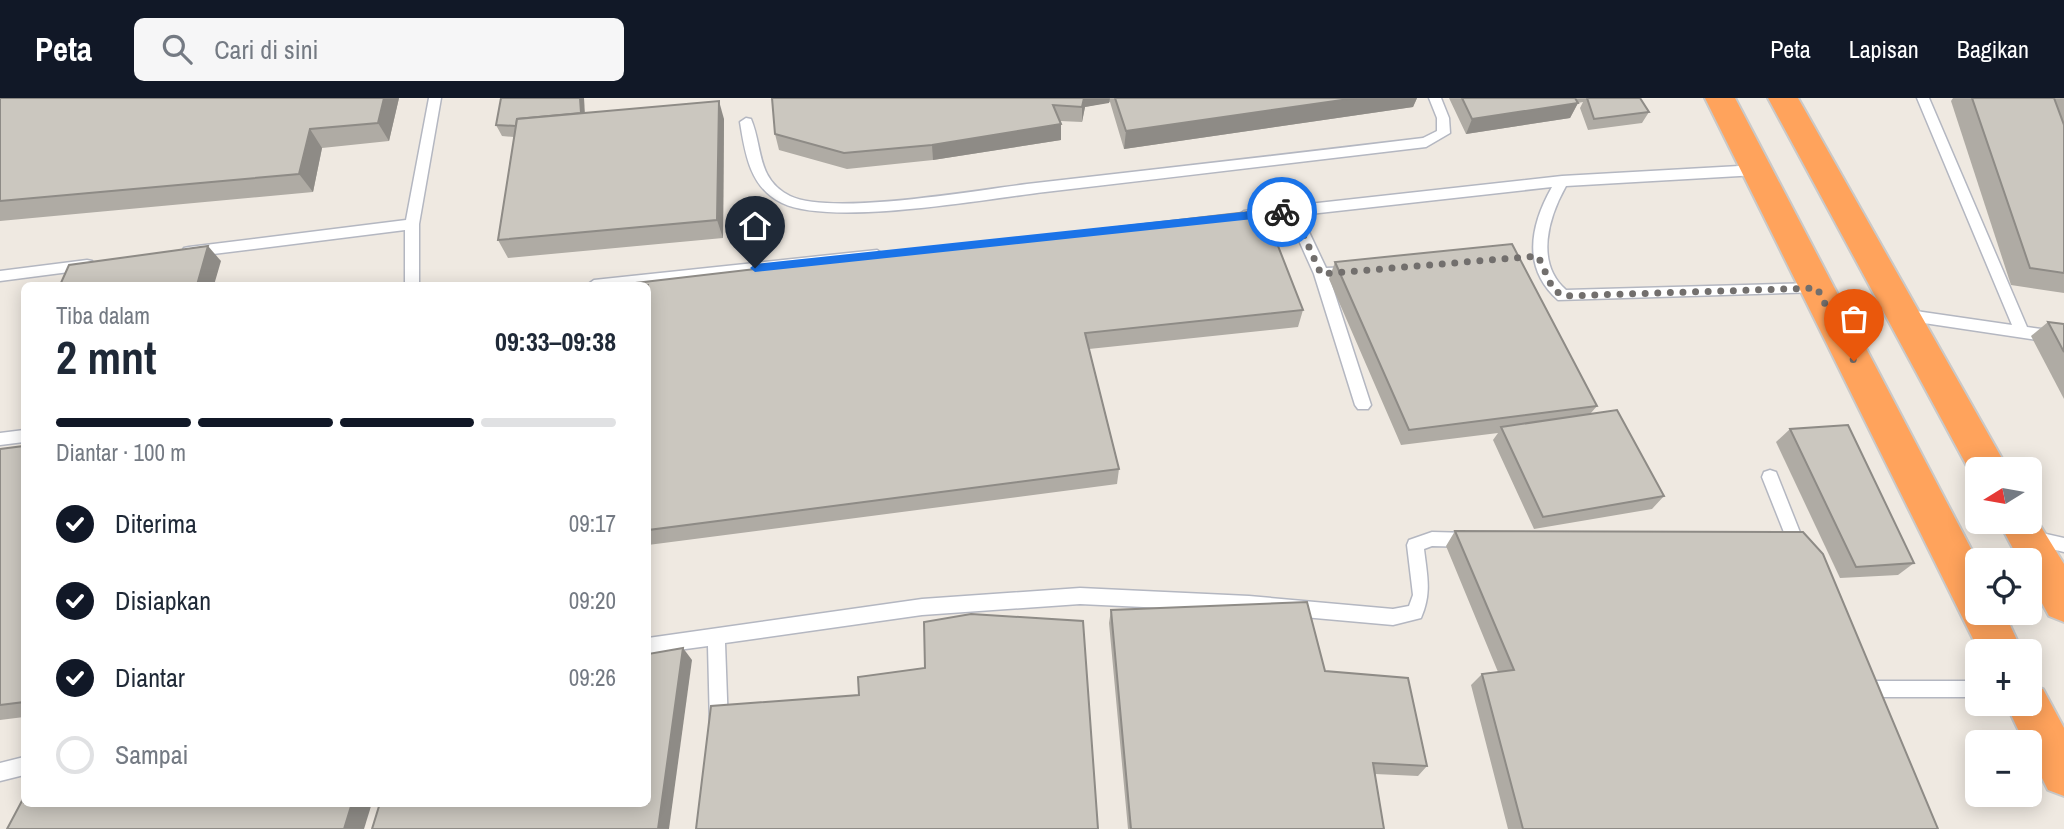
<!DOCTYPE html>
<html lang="id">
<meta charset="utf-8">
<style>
:root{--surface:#fff;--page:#f6f6f7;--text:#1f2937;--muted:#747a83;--line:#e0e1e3;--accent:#111827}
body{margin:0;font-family:"Archivo Narrow",sans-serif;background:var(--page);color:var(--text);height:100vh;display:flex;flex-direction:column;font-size:26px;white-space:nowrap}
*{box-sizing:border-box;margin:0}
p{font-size:23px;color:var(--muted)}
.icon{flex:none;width:38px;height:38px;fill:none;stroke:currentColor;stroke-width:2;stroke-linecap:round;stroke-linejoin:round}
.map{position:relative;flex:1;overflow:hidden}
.sheet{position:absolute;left:21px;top:184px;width:630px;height:525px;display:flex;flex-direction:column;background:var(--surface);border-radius:10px;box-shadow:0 4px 18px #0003}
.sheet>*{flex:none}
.needle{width:46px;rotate:259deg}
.buttons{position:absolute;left:1965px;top:359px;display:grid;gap:14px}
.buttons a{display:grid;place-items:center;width:77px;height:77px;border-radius:10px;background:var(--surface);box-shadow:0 4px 18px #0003;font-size:35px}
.pin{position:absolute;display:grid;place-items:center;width:60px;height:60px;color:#fff;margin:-72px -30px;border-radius:50% 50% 50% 0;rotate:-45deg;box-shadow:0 0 7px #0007}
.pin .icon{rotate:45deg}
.courier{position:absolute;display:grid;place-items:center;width:70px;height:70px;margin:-35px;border:5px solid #1a73e8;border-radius:50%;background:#fff;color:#222;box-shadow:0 2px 9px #0007}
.headline em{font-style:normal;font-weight:800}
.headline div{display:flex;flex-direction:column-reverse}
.headline{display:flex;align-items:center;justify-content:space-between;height:119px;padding:0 35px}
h1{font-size:46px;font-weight:800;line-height:52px}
.bar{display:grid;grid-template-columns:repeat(4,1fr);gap:10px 7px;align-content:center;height:84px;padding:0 35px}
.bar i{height:9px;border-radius:5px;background:var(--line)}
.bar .selected{background:var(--accent)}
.bar p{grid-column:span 4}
ol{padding:0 35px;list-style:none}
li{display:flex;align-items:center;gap:21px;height:77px}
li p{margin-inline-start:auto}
li .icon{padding:7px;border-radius:50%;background:var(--accent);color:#fff;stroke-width:4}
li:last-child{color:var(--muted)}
li i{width:38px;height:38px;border:4px solid var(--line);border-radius:50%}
header{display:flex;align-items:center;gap:42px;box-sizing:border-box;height:98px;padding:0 35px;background:var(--accent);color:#fff}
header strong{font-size:33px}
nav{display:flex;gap:38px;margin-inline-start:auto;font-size:24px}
.search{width:490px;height:63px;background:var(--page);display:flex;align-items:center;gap:18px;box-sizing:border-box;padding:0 24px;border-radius:10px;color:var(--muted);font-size:26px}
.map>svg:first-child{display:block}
</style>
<header>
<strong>Peta</strong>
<div class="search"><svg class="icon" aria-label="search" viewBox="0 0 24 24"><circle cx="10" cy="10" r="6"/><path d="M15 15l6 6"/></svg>Cari di sini</div>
<nav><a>Peta</a><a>Lapisan</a><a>Bagikan</a></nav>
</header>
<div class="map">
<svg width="2064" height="731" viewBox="0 0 2064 731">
<rect width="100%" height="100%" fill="#efe9e1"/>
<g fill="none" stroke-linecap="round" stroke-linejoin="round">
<defs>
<g id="lane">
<path d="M 429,0 L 441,0 L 419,126 L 419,187 L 405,187 L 405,132 L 189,159 L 184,158 L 182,154 L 184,150 L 189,149 L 406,122 Z"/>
<path d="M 1429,0 L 1441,0 L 1449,20 L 1450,35 L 1426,49 C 1299,64 1172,79 1045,94 C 986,101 832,129 782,105 C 750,90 745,55 740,24 L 746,20 L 751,21 C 763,49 756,81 790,98 C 832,118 977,92 1027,86 C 1159,71 1292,56 1423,40 L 1437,33 L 1437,20 Z"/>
<path d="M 1917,0 L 1929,0 L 2027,229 L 2064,234 L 2064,246 L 1897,221 L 1895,217 L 1897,213 L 1902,211 L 2012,227 Z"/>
<path d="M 1757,67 L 1764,72 L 1757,77 L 1566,88 C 1548,120 1535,165 1566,192 L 1817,185 L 1824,190 L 1822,194 L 1558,202 C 1522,170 1530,128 1552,89 L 1301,117 L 1326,170 L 1351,169 L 1358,174 L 1351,179 L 1330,181 L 1371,307 L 1368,311 L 1358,311 L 1355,307 L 1314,176 L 1288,118 L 1244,123 L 1237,118 L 1244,113 L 1562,78 Z"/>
<path d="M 877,152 L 884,157 L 877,162 L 643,187 L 587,187 L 594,182 Z"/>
<path d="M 87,162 L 92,163 L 94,167 L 92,171 L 0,183 L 0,173 Z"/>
<path d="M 24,332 L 24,344 L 0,347 L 0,335 Z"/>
<path d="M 1770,372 L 1776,374 L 1778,379 L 1807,452 L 1805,457 L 1799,459 L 1793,457 L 1791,452 L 1762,379 L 1764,374 Z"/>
<path d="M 2029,432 L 2064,440 L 2064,454 L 2023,444 L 2021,439 L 2023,434 Z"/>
<path d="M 1432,434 L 1471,435 L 1477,437 L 1479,442 L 1477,447 L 1471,449 L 1432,448 L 1424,451 C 1427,477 1432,495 1421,520 L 1393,527 L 1249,514 L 1080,506 L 922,517 L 725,545 L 728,628 L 725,634 L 719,637 L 713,634 L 710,628 L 708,548 L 648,556 L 648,540 L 922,501 L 1080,490 L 1249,498 L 1393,511 L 1409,508 L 1413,497 L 1407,447 L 1409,442 Z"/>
<path d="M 1858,583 L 1978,583 L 1978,599 L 1858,599 L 1852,597 L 1849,591 L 1852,585 Z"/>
<path d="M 24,659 L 24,677 L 0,683 L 0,665 Z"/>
</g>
<g id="highway">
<path d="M 1705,0 L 1735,0 L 1978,464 L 1978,514 L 2004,514 L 2022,553 L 1979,553 Z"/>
<path d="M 1768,0 L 1798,0 L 2008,371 L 1978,371 L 1975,383 Z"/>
<path d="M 2030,411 L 2064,466 L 2064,524 L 2049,518 L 2030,483 L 2030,462 L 2019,462 L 1999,424 L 2030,424 Z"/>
<path d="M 2030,586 L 2043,591 L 2064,630 L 2064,698 L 2048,692 L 2030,656 L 2030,644 L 2024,644 L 2006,606 L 2030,606 Z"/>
</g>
</defs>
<!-- lane casing -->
<use href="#lane" stroke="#b4b7c1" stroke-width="3"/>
<!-- highway casing -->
<use href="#highway" stroke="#c9c9c9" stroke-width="4"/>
<!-- lane -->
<use href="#lane" fill="#fff" fill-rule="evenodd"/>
<!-- highway -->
<use href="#highway" fill="#ffa35c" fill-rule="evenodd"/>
</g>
<!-- wall -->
<g fill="#afaba4">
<path d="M 0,0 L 399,0 L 389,43 L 322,50 L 313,94 L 0,123 Z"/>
<path d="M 772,0 L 1417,0 L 1413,9 L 1124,51 L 1110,4 L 1085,9 L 1082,24 L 1060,23 L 1061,42 L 933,62 L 847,71 L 779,52 L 775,36 Z"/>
<path d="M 1449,0 L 1640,0 L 1649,14 L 1642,25 L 1588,32 L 1580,10 L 1583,4 L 1578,5 L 1570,20 L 1466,36 Z"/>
<path d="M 1953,0 L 2064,0 L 2064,195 L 2011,187 L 1951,3 Z"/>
<path d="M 585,15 L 724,21 L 723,140 L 508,160 L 498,142 L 514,39 L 502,38 L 496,27 Z"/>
<path d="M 1335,164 L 1597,308 L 1591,315 L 1664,398 L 1652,411 L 1534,431 L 1493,342 L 1498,335 L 1401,347 L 1329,181 Z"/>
<path d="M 648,187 L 1303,212 L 1298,229 L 1089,251 L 1119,371 L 1117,386 L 648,447 Z"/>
<path d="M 2048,224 L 2064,226 L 2064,301 L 2031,238 Z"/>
<path d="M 1790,331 L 1914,465 L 1898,477 L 1840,480 L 1776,344 Z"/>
<path d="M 24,348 L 24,619 L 0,622 L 0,351 Z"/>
<path d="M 1455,433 L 1938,731 L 1508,731 L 1471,587 L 1482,576 L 1498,574 L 1446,448 Z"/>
<path d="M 1111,512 L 1325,573 L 1427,668 L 1418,678 L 1375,676 L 1384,731 L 1128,731 L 1109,525 Z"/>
</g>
<!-- shaded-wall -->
<g fill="#8e8b86">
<path d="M 384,0 L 399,0 L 389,43 L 378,25 Z"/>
<path d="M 580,0 L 584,0 L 586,34 L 581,23 Z"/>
<path d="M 1084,0 L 1110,0 L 1109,5 L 1085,9 L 1082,24 L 1082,9 Z"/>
<path d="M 1356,0 L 1417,0 L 1413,9 L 1124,51 L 1126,33 Z"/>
<path d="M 719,3 L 724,21 L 723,140 L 717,122 Z"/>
<path d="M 1578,5 L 1570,20 L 1466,36 L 1472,21 Z"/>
<path d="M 1061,26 L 1061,42 L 933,62 L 932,47 Z"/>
<path d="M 310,31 L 322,50 L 313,94 L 299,76 Z"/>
<path d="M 208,148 L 221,163 L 214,187 L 197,187 Z"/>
<path d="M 683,550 L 692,562 L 669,731 L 658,731 Z"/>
<path d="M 352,705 L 372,705 L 364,731 L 344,731 Z"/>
</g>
<!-- building -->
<g fill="#cbc7bf" stroke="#8e8b86" stroke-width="2">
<path d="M 0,0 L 384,0 L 378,25 L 310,31 L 299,76 L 0,103 Z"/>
<path d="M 501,0 L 580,0 L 581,15 L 517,21 L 516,28 L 496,27 Z"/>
<path d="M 772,0 L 1084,0 L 1082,9 L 1053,7 L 1061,26 L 932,47 L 844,55 L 775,36 Z"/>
<path d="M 1115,0 L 1356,0 L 1126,33 Z"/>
<path d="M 1462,0 L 1575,0 L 1578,5 L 1472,21 Z"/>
<path d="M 1587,0 L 1640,0 L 1649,14 L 1594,21 Z"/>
<path d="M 1972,0 L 2054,0 L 2064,27 L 2064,175 L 2030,170 Z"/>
<path d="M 719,3 L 717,122 L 498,142 L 517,21 Z"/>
<path d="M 1264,112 L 1303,212 L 1085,235 L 1119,371 L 648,432 L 648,187 L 618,187 Z"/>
<path d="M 1512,146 L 1597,308 L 1409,332 L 1335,164 Z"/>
<path d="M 208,148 L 197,187 L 60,187 L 69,167 Z"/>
<path d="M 2048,224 L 2064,226 L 2064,254 Z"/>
<path d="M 1617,312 L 1664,398 L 1543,419 L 1501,329 Z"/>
<path d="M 1848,327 L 1914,465 L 1856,469 L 1790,331 Z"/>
<path d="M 24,348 L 24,604 L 0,607 L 0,351 Z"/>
<path d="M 1455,433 L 1803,434 L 1823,456 L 1938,731 L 1523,731 L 1482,576 L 1514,572 Z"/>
<path d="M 1307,504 L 1325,573 L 1408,580 L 1427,668 L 1373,665 L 1384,731 L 1131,731 L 1111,512 Z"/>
<path d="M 971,516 L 1083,523 L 1098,731 L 696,731 L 711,608 L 859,597 L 858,579 L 925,570 L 924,524 Z"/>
<path d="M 683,550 L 658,731 L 372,731 L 380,705 L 648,705 L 648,556 Z"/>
<path d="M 24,699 L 24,705 L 352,705 L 344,731 L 7,731 Z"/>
</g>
<!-- route -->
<path fill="#1a73e8" d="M 1282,110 L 1287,114 L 1282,118 L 755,174 L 750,170 L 755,166 Z"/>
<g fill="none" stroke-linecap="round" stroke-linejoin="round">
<!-- done -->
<path stroke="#726f6d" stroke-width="7" stroke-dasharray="0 12.6" d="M 1282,114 L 1293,113 L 1321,176 L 1538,158 L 1553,191 L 1563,198 L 1817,190 L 1854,263"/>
</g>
</svg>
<div class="buttons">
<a><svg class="needle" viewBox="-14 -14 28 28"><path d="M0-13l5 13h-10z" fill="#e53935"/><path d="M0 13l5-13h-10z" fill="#747a83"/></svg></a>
<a><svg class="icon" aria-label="locate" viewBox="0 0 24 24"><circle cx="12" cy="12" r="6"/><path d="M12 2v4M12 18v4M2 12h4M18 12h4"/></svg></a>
<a>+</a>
<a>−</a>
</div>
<div class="pin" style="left:1854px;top:263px;background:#ea580c"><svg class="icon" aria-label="bag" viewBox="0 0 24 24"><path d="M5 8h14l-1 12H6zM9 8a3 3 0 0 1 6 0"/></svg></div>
<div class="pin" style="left:755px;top:170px;background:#1f2937"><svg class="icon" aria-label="home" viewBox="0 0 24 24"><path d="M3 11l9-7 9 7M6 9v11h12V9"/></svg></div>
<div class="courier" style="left:1282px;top:114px"><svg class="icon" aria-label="bike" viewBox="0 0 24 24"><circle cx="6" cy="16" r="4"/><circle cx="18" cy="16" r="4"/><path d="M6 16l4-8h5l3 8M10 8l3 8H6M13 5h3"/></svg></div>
<section class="sheet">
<div class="headline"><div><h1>2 mnt</h1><p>Tiba dalam</p></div><em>09:33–09:38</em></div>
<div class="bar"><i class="selected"></i><i class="selected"></i><i class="selected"></i><i></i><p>Diantar · 100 m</p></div>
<ol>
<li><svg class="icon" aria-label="check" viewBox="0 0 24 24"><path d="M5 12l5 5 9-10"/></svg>Diterima<p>09:17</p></li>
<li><svg class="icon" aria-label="check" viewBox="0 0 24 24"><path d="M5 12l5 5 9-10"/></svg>Disiapkan<p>09:20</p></li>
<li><svg class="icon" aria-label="check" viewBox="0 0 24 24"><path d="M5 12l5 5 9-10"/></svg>Diantar<p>09:26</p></li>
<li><i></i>Sampai</li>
</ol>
</section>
</div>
